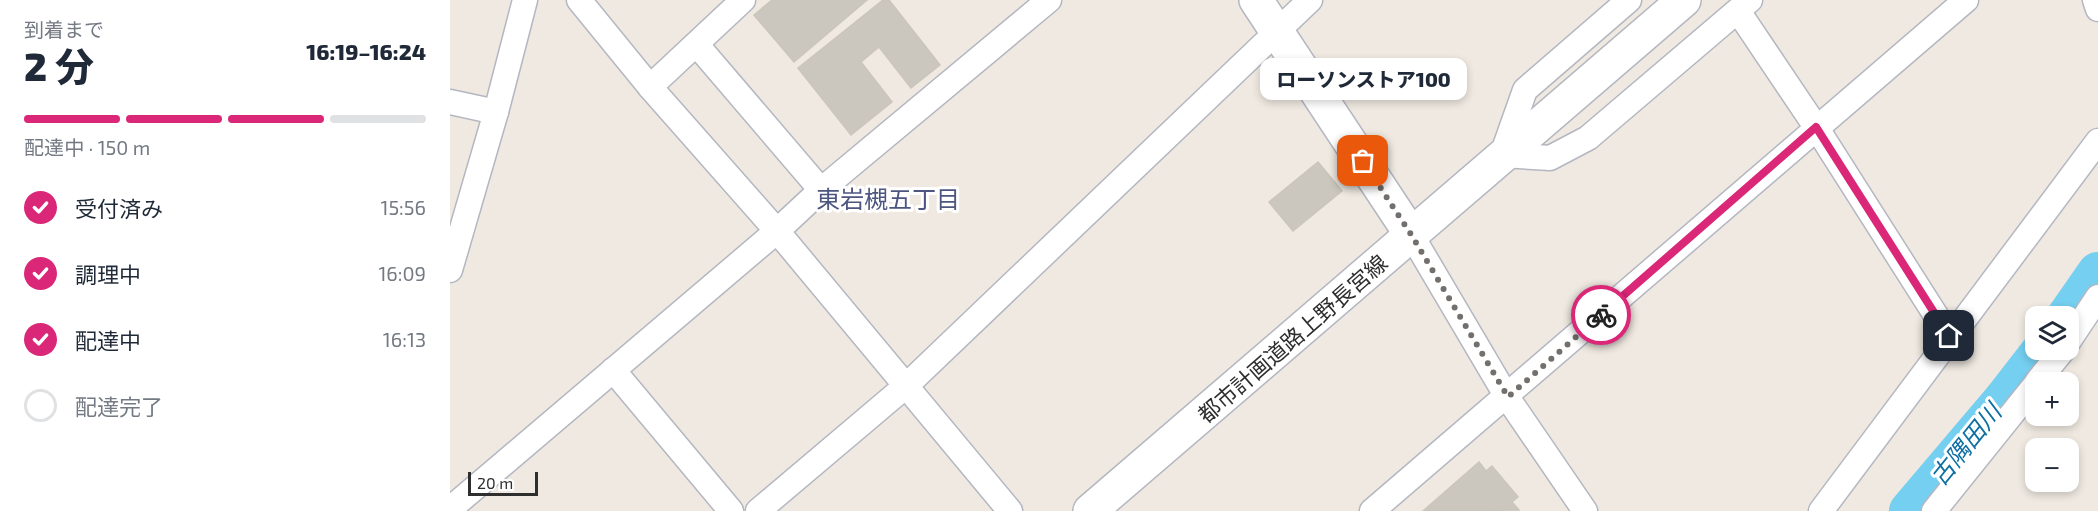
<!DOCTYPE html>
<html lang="ja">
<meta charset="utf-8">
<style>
:root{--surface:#fff;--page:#f6f6f7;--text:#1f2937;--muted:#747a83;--line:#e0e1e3;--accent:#db2777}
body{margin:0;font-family:"Exo 2","Noto Sans JP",sans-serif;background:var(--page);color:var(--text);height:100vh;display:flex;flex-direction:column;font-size:22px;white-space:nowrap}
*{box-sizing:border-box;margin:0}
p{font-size:20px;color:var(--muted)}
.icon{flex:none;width:33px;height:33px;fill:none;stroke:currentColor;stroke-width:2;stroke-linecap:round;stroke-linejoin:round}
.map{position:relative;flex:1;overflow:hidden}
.drawer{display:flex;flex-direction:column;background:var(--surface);width:450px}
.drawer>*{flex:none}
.tools{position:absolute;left:1575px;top:306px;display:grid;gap:12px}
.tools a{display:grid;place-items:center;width:54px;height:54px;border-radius:12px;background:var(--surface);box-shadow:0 3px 9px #0003;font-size:30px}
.scale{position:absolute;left:18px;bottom:15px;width:70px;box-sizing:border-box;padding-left:6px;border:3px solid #2e2e2e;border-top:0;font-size:16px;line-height:21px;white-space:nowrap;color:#2e2e2e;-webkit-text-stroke:4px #fff;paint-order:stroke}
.pin{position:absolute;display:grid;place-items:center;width:51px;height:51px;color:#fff;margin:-26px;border-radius:12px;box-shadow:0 3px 9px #0006}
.courier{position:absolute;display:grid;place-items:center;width:60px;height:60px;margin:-30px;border:4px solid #db2777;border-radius:50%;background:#fff;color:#222;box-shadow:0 2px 8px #0007}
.bubble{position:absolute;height:42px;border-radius:12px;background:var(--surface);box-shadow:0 3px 9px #0003;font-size:20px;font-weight:800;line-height:42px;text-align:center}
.summary em{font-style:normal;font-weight:800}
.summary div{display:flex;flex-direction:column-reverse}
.summary{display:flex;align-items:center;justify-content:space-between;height:102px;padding:0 24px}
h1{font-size:39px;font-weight:800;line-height:45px}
.bar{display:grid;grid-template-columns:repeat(4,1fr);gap:9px 6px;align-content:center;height:72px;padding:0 24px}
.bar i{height:8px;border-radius:4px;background:var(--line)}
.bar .current{background:var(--accent)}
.bar p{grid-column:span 4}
ol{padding:0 24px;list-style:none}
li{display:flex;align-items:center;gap:18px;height:66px}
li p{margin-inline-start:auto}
li .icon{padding:6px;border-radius:50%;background:var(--accent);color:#fff;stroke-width:4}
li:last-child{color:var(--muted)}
li i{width:33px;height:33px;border:3px solid var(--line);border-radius:50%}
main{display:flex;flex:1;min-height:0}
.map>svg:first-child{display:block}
</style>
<main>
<section class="drawer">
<div class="summary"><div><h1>2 分</h1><p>到着まで</p></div><em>16:19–16:24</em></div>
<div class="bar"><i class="current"></i><i class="current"></i><i class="current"></i><i></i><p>配達中 · 150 m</p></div>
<ol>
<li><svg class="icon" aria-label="check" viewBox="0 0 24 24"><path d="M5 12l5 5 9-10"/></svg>受付済み<p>15:56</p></li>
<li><svg class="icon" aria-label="check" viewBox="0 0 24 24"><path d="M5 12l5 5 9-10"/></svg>調理中<p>16:09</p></li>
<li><svg class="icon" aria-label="check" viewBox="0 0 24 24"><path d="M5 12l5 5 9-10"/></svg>配達中<p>16:13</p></li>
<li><i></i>配達完了</li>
</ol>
</section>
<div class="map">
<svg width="1648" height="511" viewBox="0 0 1648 511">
<rect width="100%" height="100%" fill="#efe9e1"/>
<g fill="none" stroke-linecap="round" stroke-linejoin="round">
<!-- river -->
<g stroke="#75cff0" stroke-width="42">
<path d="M 1618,316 L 1648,273"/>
<path d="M 1460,511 L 1555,399 L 1593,350"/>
</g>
</g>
<!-- building -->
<g fill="#cbc7bf" stroke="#cbc5ba" stroke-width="1.5">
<path d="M 322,0 L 417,0 L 344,62 L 304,15 Z"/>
<path d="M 433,0 L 439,0 L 490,65 L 461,88 L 429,47 L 411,62 L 442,102 L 401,135 L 348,68 Z"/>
<path d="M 868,162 L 892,191 L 843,231 L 819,202 Z"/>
<path d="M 1029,462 L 1036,471 L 1042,466 L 1068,497 L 1062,502 L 1069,510 L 973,511 Z"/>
</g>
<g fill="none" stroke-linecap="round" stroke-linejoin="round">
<defs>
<g id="street">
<path d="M 129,0 L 200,87 L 327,231 L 560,511"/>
<path d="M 1179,0 L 1075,90 L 1052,155 L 1100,158 L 1138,138 L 1300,0"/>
<path d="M 1645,0 L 1648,9"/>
<path d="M 1288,11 L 1366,127 L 1499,336"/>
<path d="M 247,45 L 371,190"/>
<path d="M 200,87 L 293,0"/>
<path d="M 0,102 L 46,112"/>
<path d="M 962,236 L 1057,397 L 1135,511"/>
<path d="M 0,270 L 46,112 L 75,0"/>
<path d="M 1618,342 L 1648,297"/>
<path d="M 163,370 L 281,511"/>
<path d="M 1587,382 L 1613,350"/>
<path d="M 0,509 L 327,231 L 371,190 L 599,0"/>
<path d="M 308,511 L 457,385 L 860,0"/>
<path d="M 922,511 L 1516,0"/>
<path d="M 1371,511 L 1648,141"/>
<path d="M 1484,511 L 1586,384"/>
</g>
<g id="secondary">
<path d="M 806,0 L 962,236"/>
<path d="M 640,511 L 1234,0"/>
</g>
</defs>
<!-- street casing -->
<use href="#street" stroke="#b4b7c1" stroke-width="27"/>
<!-- secondary casing -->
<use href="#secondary" stroke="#b4b7c1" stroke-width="36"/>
<!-- street -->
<use href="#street" stroke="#fff" stroke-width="24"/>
<!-- secondary -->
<use href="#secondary" stroke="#fff" stroke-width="33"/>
</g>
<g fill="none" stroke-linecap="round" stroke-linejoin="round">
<!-- done -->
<path stroke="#726f6d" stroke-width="6" stroke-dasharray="0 10.8" d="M 913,161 L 962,236 L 1058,397 L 1151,315"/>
<!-- route -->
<path stroke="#db2777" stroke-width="8" d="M 1151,315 L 1366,127 L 1499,336"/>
</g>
<g text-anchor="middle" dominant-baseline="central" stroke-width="6" stroke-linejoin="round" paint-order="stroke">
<!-- street labels -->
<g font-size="22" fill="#2e2e2e" stroke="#fff">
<text transform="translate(842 338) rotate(-41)">都市計画道路上野長宮線</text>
</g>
<!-- neighbourhood labels -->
<g font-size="24" fill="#4d5680" stroke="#fff">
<text x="438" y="198">東岩槻五丁目</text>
</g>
<!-- water labels -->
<g font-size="24" font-style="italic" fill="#0d6fa3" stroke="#fff">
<text transform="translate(1515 444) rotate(-51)">古隅田川</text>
</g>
</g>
</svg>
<div class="tools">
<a><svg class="icon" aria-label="layers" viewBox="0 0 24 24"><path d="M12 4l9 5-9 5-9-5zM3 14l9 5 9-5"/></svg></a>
<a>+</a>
<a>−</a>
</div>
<div class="scale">20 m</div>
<div class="pin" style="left:913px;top:161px;background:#ea580c"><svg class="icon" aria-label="bag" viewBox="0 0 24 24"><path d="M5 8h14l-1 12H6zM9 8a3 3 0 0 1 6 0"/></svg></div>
<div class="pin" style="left:1499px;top:336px;background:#1f2937"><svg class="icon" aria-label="home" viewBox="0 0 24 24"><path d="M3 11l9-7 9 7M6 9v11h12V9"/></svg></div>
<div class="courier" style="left:1151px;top:315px"><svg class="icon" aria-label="bike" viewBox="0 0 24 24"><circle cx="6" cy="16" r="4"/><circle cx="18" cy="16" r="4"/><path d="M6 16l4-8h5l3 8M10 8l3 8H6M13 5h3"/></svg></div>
<div class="bubble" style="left:810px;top:58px;width:207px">ローソンストア100</div>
</div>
</main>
